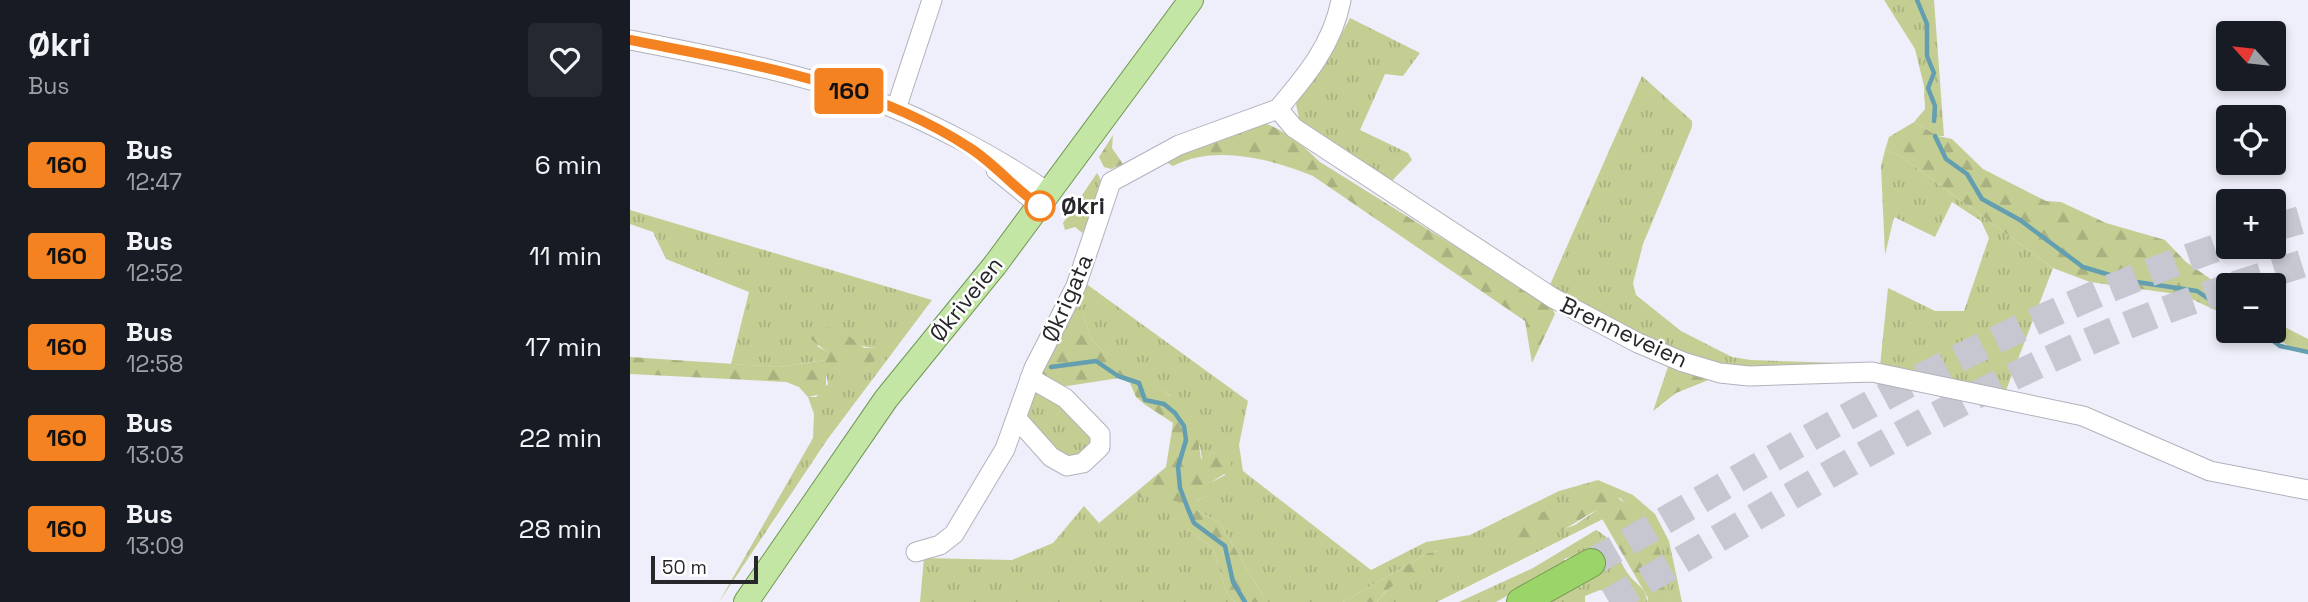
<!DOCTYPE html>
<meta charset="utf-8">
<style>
:root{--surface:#171b24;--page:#242831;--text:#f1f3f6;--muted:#9ea1a6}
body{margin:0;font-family:"Space Grotesk",sans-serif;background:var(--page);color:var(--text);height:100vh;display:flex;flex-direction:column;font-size:26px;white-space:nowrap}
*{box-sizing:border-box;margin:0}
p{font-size:23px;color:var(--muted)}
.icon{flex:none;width:38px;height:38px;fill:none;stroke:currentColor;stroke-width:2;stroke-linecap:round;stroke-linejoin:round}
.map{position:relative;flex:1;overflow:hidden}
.details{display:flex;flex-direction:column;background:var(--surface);width:630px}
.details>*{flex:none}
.badge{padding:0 14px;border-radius:5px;font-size:24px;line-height:46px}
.needle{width:46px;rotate:297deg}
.buttons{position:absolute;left:1586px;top:21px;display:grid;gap:14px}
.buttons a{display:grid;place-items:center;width:70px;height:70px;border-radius:7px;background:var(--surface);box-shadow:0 4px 10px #0003;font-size:35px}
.scale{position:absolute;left:21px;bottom:18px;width:107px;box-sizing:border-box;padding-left:7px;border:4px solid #27272b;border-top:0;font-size:19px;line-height:24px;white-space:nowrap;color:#27272b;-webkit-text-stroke:5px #fff;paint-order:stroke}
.map>.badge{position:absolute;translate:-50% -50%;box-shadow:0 0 0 4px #fff}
.round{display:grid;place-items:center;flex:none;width:74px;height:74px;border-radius:7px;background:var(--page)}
.overview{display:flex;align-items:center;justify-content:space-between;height:119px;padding:0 28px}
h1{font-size:33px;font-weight:700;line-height:52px}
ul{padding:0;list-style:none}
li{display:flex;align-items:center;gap:21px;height:91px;padding:0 28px}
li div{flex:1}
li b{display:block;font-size:26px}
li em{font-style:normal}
li .badge{min-width:77px;font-weight:700;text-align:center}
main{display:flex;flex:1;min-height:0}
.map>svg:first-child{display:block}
.grass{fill:url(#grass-tufts)}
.forest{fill:url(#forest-firs)}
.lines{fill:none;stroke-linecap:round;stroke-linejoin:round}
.stream{stroke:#639fb1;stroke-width:4.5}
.highway-tunnel{stroke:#c6c7d1;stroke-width:28;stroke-dasharray:28 14;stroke-linecap:butt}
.minor-casing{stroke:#b0b2bc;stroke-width:21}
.major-casing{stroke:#729853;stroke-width:26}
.highway-casing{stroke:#729853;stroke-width:30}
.minor{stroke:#fff;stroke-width:19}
.major{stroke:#c3e6a5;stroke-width:24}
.highway{stroke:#9bd569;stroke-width:28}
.line-casing{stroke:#fff;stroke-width:16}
.line{stroke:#f58220;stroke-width:10}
.stop-dot{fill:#fff;stroke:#f58220;stroke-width:3.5}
.labels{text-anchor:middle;stroke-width:5;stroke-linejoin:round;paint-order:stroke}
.stop-label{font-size:23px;font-weight:bold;fill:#27272b;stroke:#fff;text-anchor:start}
.street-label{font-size:23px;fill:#27272b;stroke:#fff}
</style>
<main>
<section class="details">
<div class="overview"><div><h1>Økri</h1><p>Bus</p></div><a class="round"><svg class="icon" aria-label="heart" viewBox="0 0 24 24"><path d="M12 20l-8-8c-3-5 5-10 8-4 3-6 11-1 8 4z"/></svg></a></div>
<ul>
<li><span class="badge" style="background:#f58220;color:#111">160</span><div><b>Bus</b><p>12:47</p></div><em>6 min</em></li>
<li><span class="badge" style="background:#f58220;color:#111">160</span><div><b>Bus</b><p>12:52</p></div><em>11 min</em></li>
<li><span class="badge" style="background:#f58220;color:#111">160</span><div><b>Bus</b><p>12:58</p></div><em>17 min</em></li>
<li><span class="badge" style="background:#f58220;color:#111">160</span><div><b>Bus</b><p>13:03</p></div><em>22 min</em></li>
<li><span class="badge" style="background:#f58220;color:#111">160</span><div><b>Bus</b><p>13:09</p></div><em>28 min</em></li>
</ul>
</section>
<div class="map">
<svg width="1678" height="602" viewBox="0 0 1678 602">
<defs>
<pattern id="grass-tufts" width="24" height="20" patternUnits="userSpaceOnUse" patternTransform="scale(1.75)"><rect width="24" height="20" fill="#c4ce93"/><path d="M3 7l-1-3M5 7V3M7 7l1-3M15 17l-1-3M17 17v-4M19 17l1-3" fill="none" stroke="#a8b17f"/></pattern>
<pattern id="forest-firs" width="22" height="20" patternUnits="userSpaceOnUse" patternTransform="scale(1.75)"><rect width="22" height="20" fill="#c4ce93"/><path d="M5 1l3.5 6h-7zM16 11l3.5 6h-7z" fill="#a8b17f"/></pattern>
</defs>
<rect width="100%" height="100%" fill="#eeeffa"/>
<path class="grass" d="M1254,0H1304L1314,136H1308L1284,122L1295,109L1294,86L1285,49Z
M720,18L790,53L773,76L755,74L730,130L778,153L782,160L758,185L676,128L669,118L666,104L671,93L694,66Z
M1012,76L1062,121V127L1013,244L1003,283L1006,295L1051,331L1102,357L1121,360L1210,363L1121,372L1055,356L919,287Z
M1255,150L1270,156L1423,268L1375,393L1250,366L1258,288L1305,311H1334L1359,238L1351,221L1322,202L1305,237L1264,217L1255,255L1251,166Z
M467,173C480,189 462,218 455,235L445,227L435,230L433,223Z
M0,210L302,300L197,440L89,602L183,438L184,414L178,397H186L198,384L196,374L247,347C229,349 222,341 210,329L187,346L199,353L195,360L149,367L101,364L119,292L36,259L23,232L0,224Z
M455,283L618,401L609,445L613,471L741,570L796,542L840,535L929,491L968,480L1003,495L1025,514L1039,541L1052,602H1039L1033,564L1018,525L990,498L902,540L945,525L967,510L973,519L807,602H747C760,583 790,567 809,551L798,553L713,602H633V596L590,523L565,509V501L575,497L580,483L595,475L585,452L572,459L570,447L539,395L472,350L461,339L453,313L436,319Z
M400,390L424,397L466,442L438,463L396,419Z
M505,493L509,498L525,495L549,502L559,530L583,548L597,594L605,602H290L294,558L382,560L423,543L454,506L469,523Z
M966,530C986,540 987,559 999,575C1006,585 1017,588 1017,602H987L983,594L970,590L955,596V602H910L947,582L950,587L961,578L955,553L934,559L936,563L866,602H829L903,568Z"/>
<path class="forest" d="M632,122C656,131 672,145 690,162L921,306L925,314L902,363L895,321L683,176C641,159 585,144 543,166L539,164L537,160Z
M1284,122L1308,136L1322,139L1353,169L1416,201L1431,202L1476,223L1535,240L1556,262L1598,291V316L1553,295L1460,282L1423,268L1270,156L1255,150L1259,137Z
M483,135L482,148L493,164L481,169L474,167L469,157Z
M449,313H453L461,339L472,350L506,370L550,404L568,439L571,459L585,452L598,451L602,469L580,483L581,489L575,497L565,501V509L590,523L633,596V602H605L597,594L583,548L559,530L548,502L525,496L509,498L505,493L536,467L543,423L514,404L506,397L500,383L489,378L431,387L410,372L436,319Z
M1643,321L1678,339V353L1662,348L1634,331H1643Z
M193,326L210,329L234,348L248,347L249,357C230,375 216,366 196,374V393L178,397L169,387L156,382L0,374V357L149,367L195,360L198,353L181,339L184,331Z
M1039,364L1081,379L1046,393L1023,411Z
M961,491C1016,495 1038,554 1039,602H1017L1018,598L967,510C944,521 909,553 882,535L885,524Z
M809,551L816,552C802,581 768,570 747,602H713L798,553Z"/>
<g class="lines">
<path class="stream" d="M1287,0L1297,24V56L1304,73L1298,88L1305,106L1304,121
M1305,136L1316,159L1337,174L1352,199L1390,220L1453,267L1500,281L1567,291L1598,312
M1630,331L1650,346L1678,352
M421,367L466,361L488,376L509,383L515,400L534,404L545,413L554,426L556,440L548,467L550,488L558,509L564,523L595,546L603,582L615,602"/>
<path class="highway-tunnel" d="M1643,228L1678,218
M1605,285L1678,262
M961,563C1170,443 1369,321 1598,244
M979,602C1179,487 1377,361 1598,288"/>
<g class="minor-casing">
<path id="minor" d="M711,0C703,44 676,76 648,109L664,128L923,298L1008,343L1053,362L1090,373L1119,376L1242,372L1453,416L1580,471L1678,490
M0,40C77,55 155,70 229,95C289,115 367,157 419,193
M266,109L302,0
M366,170L410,206
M388,420L421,457L437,466L453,463L470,447V434L435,398L400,378
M286,552L310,545L324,534L375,449L404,368L446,286L481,182L549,145L648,109"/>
</g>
<g class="major-casing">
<path id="major" d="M116,602L256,399L365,265L561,0"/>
</g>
<g class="highway-casing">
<path id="highway" d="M891,602L961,563"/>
</g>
<use href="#minor" class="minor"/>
<use href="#major" class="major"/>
<use href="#highway" class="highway"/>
</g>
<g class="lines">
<g class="line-casing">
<path id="line" d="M0,40C115,63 240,82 340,148C365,164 385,189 410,206"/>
</g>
<use href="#line" class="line"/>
</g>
<circle class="stop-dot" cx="410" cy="206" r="14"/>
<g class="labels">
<g class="stop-label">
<text x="431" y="214">Økri</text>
</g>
<g class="street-label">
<text transform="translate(437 298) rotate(-66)" y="8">Økrigata</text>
<text transform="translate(336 299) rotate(-51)" y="8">Økriveien</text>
<text transform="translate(994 332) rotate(25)" y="8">Brenneveien</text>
</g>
</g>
</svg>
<div class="buttons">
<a><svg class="needle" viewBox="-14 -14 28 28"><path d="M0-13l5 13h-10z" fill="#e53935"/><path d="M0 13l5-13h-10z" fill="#9ea1a6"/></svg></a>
<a><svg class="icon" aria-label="locate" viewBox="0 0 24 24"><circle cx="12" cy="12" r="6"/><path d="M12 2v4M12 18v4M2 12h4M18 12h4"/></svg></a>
<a>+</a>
<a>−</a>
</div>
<div class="scale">50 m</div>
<b class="badge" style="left:219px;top:91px;background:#f58220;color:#111">160</b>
</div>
</main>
